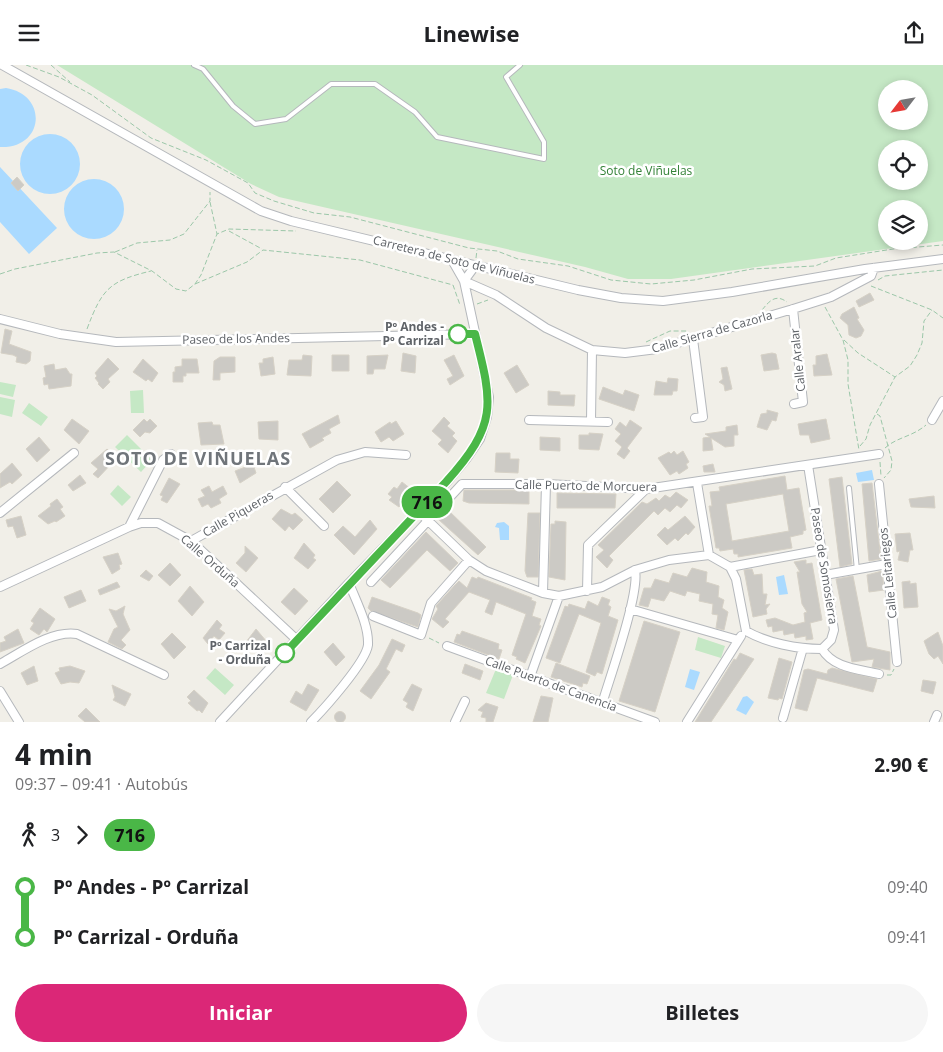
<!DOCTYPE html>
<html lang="es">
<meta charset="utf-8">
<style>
:root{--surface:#fff;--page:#f6f6f6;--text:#202124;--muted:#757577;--accent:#db2777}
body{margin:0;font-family:"Open Sans",sans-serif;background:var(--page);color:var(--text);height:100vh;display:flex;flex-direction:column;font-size:19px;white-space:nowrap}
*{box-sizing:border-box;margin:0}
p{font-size:16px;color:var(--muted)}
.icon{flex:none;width:28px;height:28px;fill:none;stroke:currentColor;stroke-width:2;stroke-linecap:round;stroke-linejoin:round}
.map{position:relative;height:657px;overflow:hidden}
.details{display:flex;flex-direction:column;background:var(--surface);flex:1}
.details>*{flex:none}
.badge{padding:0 10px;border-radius:16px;font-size:18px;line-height:32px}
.needle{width:32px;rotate:239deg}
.controls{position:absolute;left:878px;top:15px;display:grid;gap:10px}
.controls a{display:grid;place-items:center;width:50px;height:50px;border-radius:50%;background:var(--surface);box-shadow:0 2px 8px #0003;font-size:25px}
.map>.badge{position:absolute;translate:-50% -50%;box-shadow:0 0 0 2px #fff}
.legs{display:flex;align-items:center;gap:8px;height:55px;padding:0 15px;font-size:16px}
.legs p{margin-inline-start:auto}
.head{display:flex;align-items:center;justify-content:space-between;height:85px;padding:0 15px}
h1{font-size:28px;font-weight:700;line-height:38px}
.button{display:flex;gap:10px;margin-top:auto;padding:10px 15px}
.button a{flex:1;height:58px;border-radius:30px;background:var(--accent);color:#fff;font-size:20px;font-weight:700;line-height:58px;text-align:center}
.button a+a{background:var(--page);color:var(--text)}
ul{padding:0 15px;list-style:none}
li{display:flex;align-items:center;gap:18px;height:50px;font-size:19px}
li i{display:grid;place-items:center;width:8px;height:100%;margin:0 6px;background:currentColor}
li i::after{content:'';width:12px;height:12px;margin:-6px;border:4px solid;border-radius:50%;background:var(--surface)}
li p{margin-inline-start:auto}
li:first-child i{background:linear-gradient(#0000 50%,currentColor 0)}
li:last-child i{background:linear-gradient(currentColor 50%,#0000 0)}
header{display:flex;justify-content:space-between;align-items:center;height:65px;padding:0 15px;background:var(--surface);font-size:22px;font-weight:700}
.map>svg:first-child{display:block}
.green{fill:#c5e8c5;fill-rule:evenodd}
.water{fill:#aadaff}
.building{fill:#cccac5;stroke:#d6d1c6;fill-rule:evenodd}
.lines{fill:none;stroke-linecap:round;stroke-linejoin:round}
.lane-casing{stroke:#b5b8bc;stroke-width:6}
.street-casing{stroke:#b5b8bc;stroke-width:10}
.path{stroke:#9cc7a9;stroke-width:1;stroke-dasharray:5 2.5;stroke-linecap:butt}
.lane{stroke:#fff;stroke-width:4}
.street{stroke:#fff;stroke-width:8}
.line-1-casing{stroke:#fff;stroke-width:11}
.line-1{stroke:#4ab747;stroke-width:8}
.stop-1-dot{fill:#fff;stroke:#4ab747;stroke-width:2.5}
.labels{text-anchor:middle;stroke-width:5;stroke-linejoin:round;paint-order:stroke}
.park-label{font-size:12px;fill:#348238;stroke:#fff}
.street-label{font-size:12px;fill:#5f6368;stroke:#fff}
.stop-label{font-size:12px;font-weight:bold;fill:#5f6368;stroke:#fff;text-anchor:end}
.district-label{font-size:18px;font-weight:bold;letter-spacing:1px;fill:#70757a;stroke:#fff}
</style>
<header><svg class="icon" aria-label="menu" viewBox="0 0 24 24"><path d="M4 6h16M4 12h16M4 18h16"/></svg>Linewise<svg class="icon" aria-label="share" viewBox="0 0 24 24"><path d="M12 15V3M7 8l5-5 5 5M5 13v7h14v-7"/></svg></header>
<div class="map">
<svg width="943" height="657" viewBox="0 0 943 657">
<rect width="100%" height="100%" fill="#f1efe8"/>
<path class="green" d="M57,0H943V176L671,214H628L585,202L279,132L251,119ZM886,24H919V56H886ZM886,84H919V116H886ZM886,144H919V176H886Z
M0,317L16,320L13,332L0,329Z
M143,325L144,348H131L130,326Z
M0,332L15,335L12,352L0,349Z
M29,338L48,352L41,361L22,348Z
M127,370L152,395L141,407L115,382Z
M118,420L131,432L122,441L110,429Z
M698,572L725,581L721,593L695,585Z
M215,603L234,620L225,630L206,613Z
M496,604L513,610L504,634L486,628Z"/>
<path class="water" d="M6,23C49,30 44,84 0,82V24Z
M20 99a30 30 0 1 1 60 0a30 30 0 1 1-60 0Z
M0,102L57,163L29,189L0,157Z
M64 144a30 30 0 1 1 60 0a30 30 0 1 1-60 0Z
M872,405L874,415L858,417L856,408Z
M504,457L509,461V475H500L499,463L495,462L497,458Z
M784,510L788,529L779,530L776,512Z
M690,604L700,607L694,625L685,622Z
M747,631L754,637L746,650L736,645L743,632Z"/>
<path class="building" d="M17,112L24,120L18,126L11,118Z
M870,228L874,235L859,242L856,236Z
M854,242L859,253L857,254L864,265L861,271L856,273L849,270L848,260L840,253L842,249Z
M5,264L12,266L9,279L31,287L30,296L26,299L16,297L17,292L13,290L1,288Z
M403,288L416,291L415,308L401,306Z
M772,288L776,289L779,304L764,306L761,290Z
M827,289L832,310L814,311L813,300H816V291Z
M303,290L312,291L311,311L287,310L289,295H302Z
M332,290H349V306H332Z
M388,290L385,304H374L373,309H367V291Z
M454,290L464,311L450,320L447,314L453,311L444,295Z
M220,292H235V307L220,308V315H213L214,296Z
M273,292L275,309L261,311L259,298H263V294Z
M108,293L119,304L108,314L110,317L103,324L98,319L99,318L95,313L97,311L95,308Z
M143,294L158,308L152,317L148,314L146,316L133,307Z
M182,294H197L199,308H186V311H183V317H173V307H175V302L182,301Z
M54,299L55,305L66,303L70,309H72L71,321L49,324L48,319L44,320L43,313L46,312L44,301Z
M517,300L529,320L516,328L504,308Z
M727,302L732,324L725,326L724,320L719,317L723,314L721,303Z
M668,313L678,314L677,326H673L672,330H654L656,316L667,318Z
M603,322L623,330L625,325L639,330L634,346L599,334Z
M548,326L560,327V330H575L574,341L548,340Z
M767,345L778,348L776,356L772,355L767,365L757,362L761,349L767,348Z
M338,350L340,358L329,364L331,368L322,373L324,375L310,383L302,369Z
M444,352L450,358L447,361L455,368L452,371L457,376L448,388L438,379L442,375L432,366Z
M72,354L89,366L79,379L64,365Z
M144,354L147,357L150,354L157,361L150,368L145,367L140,372L133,365Z
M826,354L830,374L811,378L809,370H800L798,359Z
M630,355L642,363L627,383L630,386L624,394L617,389L622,382L615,376L621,369L615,364L620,357L626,362Z
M278,356V375L259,374L258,357Z
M396,356L404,369L393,376L389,372L381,377L375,367L390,357L391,359Z
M212,357L213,360H220L224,379L201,380L198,358Z
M737,360L738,370H734V381L725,382L711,373L713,385L703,386V373L710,372L705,369L726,366V362Z
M589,368L603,369L599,385L579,384V370H589Z
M39,372L50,385L37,397L26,384Z
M540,372L560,373V386L540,385Z
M107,384L115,391L111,395L113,397L98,413L93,409L98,404L91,398Z
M674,386L677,390L683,386L689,397L686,399L688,403L679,409L677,406L670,410L658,393L669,387L671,389Z
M496,388H510V394H519L518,408L495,407Z
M12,398L22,410L12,419L10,417L0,423V409Z
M253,399L256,408L240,418L235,406Z
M713,399L715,407H704L703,401Z
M80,410L86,418L73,426L68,420Z
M785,411L787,425L799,423L806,465L803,466V469L790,472L792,483L738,492V489H734L733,484L720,486L719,483H716L709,441H712L710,427L720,426L719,422ZM783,429L789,466L732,476L726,439Z
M842,412L852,499L840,502L829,414Z
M169,413L180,419L167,438L161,435L163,431L160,430Z
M337,416L351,430L333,448L319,434Z
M402,417L411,424L399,442L389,435L392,432L388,429L394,422L397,424Z
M872,418L881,494L869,496L862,419Z
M209,421L212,427L223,421L227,429L219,434L221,438L211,443L208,439L202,442L198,434L205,431L201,425Z
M464,425H529V439L469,438L463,436Z
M676,427L688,435L681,443L677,440L670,447L665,443L658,450L654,446L609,491L613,495L607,503L596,492L604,485L598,480L642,437L647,439L656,433L659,436L665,430L670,433Z
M557,428L616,429L615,443H557Z
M934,431L935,443L911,442L909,434Z
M57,434L63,442L60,444L65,451L56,457L55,456L48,459L38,451L51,441L50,439Z
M281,444L292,450L295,448L303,455L293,465L289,461L285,466L272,454Z
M447,444L486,482L478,490L438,454Z
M528,448H540L538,512H527L525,506Z
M21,451L26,470L17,473L13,461L8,462L6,455Z
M685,451L695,462L688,470L686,468L678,476L675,473L667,480L657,470L665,462L668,465Z
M370,455L377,464L354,490L334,470L343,461L355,472Z
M555,456L566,457L565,515L549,512L551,459H555Z
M426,467L458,498L450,506L427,485L390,523L381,515Z
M910,468L913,485H910L908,497L898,495L900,486L897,487L895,469Z
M304,478L315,490L313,493L316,495L308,504L294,493Z
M245,481L258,493L246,507L236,498L245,488Z
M118,488L122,499L119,500L120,504L112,509L103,492Z
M806,495V499L812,498L822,555L810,558L813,574L806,575V571L795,573L794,568L784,570L783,565L773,567L772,561L768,562L766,555L775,553L793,560L805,557L804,548L807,547L802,539L797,507H800L794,497Z
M170,498L181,510L170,521L158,510Z
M692,503L707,507L706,517L719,521L718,532L724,535L722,543L728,547L724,565L716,563L718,550L712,549L713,539L699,536L700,529L687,526L685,531L670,526L664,536L651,533L648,542L639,540L644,523H651L655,514L669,518L673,508L687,512Z
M752,504L754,510L762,509L763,529H767L765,540L770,539L766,544L767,549L753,552L744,505Z
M146,505L153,511L149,516L140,511Z
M882,506L884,525L869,527L867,510Z
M853,511L867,582L890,587V605L872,602L874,594L852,597L836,514Z
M472,512L477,514L478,512L532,533L531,535L536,537L532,551L541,554L539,560L541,561L525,598L516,594L517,592L512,590L526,549L496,537L492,550L485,547L490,535L469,527L445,554L449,557L443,563L432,554L438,544L436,541L455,520L459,516L467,523Z
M910,516V519L916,518L918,542L904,543L902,517Z
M117,517L120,522L100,530L98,525Z
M190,521L204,537L192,551L178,536Z
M294,523L308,536L295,550L281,537Z
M81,525L86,536L69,543L64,532Z
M372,532L418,548L421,550L418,562L371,546L368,543Z
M602,532L610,535L608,540L611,542L608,551L618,555L602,609L597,607L595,611L586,607L601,558L579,549L560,598L546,593L565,541L568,542L569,539L585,544L588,536L598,541Z
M125,541L123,549L130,565L121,575L126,580L122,584L108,577L114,564L118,562L109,544L116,546Z
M40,543L55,554L47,567L44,564L39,570L30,564L34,558L31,556Z
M217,555L222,560L219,564L225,568L219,575L214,571L208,579L203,573Z
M644,556L680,567L655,647L619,636Z
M18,564L24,578L0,587V578L6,576L4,572Z
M256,564L267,577L257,588L246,577Z
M462,566L499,579L498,584L502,585L499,594L454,577L457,569L460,570Z
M938,567L943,581V599L938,591L934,594L929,589L924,576Z
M172,568L186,582L174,594L161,579Z
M392,574L405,580L402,587L396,584L386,604L390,607L371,634L360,626L379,600Z
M333,578L345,592L336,601L324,587Z
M740,588L754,594L711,657H695L734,594L736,595Z
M779,593L792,597L782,634L779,633L778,635L768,633Z
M556,598L590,611L587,619L583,618L582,622L551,612Z
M465,599L483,606L480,615L462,608Z
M34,601L38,616L27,620L21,608Z
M70,601L85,606L79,618L70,617L61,619L55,608L60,606L59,603Z
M832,603L877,614L873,627L817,613L807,646L795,643L804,605L808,604L827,609L828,605Z
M923,615L936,617L933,629L921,626Z
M308,619L319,625L306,646L290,637L296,626L302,630Z
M412,619L422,624L413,646L406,642L408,638L403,635Z
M112,620L131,629L125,641L113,635L115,632Z
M194,625L208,638L202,648L199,645L197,646L188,638L191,636L187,632Z
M541,631L553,633L548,657H533Z
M486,638L498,642L493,657H486V653L481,652L483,647L478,645Z
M86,643L100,657H85L78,651Z
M334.5 652a5.5 5.5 0 1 1 11 0a5.5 5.5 0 1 1-11 0Z"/>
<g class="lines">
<g class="lane-casing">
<path id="lane" d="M194,0L203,4L233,41L255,59L286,54L331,19H375L415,47L437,72L544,94V77L506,12L520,0
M849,423L857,505"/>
</g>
<g class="street-casing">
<path id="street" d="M2,0L261,146L291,156L578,225L621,233L663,236L732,227L865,204L943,194
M464,216L496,230L546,263L592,285L625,288L657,284L793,244L831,232L871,211L874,203
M464,216L475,201
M793,244L803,337L794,339
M0,254L60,269L116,277L475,269
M693,274L703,352L695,353
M529,355L608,357
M932,355L943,336
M591,356L592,285
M697,418L709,490
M879,419L897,597
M285,422L324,461
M418,446L469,495L486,506L543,528L559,531L602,522L635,505L669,495L709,490L730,502L736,514L746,566C767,578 797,584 822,584L831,575L834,565L808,400
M0,448L74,388
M129,462L163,395L171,389
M191,476L337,395L365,387L406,390
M730,502L821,485
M825,510L887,499
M371,517L462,419H546L646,424L879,389
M0,522L129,462L141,458H158L191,476L297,575
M587,526L588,480L646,424
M543,528L546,419
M630,544L738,575
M373,551L421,570L431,538L469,495
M447,581L655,657
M822,584C833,603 858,604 879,609
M0,599C22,587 51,565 77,569L164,610
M530,612L559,531
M0,626L19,657
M602,639C610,612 640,528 635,505
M783,653L803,583
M220,657L349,518L447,417L467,393L480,374L487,352L489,332L464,216L452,195
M311,657C324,644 366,597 368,580C369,560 356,536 349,518
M455,657L465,636
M687,657L741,571
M934,657L937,650"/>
</g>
<path class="path" d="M26,0L59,12L92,30L151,73L206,95L248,118L255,128L274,136L314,148L350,152L469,183L497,186L518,194L568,201L611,215L651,219L694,215L752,204L815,201L836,193L893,184L943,180
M51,0L70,17
M210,137L217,169
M229,166L262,184
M115,187L137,178L170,175L184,169L210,136V127
M476,193L477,185
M0,209L15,204L97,188L114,187L152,206L176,224L186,226L195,219L201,210L217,169L229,164L296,166
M878,215L885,211L943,205
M195,219L247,197L263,185L360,195L453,220L460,240
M871,221L932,245L943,253
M477,239L488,235
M825,242L843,275L848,295V319L859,385
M762,245C770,235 776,229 787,237
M87,264C102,224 109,216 151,206
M844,275L858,288L895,312
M646,277L670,266H687
M877,349L880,351L892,396L891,405L884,413
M860,381L866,374L870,360L895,312L910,301L917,290L922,278L924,256L932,245
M885,383C897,372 912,372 926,360
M880,397L881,411
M429,573L439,578
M887,610H891L894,604"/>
<use href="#lane" class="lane"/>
<use href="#street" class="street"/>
</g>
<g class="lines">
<g class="line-1-casing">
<path id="line-1" d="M285,588L446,417C498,359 493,340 475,269H458"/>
</g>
<use href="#line-1" class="line-1"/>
</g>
<g class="stop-1-dot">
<circle cx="458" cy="269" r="9"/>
<circle cx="285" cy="588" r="9"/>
</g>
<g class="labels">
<g class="park-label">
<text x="646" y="110">Soto de Viñuelas</text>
</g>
<g class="street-label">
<text transform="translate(454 195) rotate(14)" y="4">Carretera de Soto de Viñuelas</text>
<text transform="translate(712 267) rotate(-16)" y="4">Calle Sierra de Cazorla</text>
<text transform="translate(236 274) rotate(-1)" y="4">Paseo de los Andes</text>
<text transform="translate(798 295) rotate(-96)" y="4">Calle Aralar</text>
<text transform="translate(586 421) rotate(1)" y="4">Calle Puerto de Morcuera</text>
<text transform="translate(238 449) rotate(-30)" y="4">Calle Piqueras</text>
<text transform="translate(210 496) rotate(41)" y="4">Calle Orduña</text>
<text transform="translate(824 501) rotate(81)" y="4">Paseo de Somosierra</text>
<text transform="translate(888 508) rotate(-96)" y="4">Calle Leitariegos</text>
<text transform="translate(551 619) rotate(20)" y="4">Calle Puerto de Canencia</text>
</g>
<g class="stop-label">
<text x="444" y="266">Pº Andes -<tspan x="444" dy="14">Pº Carrizal</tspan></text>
<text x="271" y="585">Pº Carrizal<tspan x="271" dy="14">- Orduña</tspan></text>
</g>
<g class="district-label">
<text x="198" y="400">SOTO DE VIÑUELAS</text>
</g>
</g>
</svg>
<div class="controls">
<a><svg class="needle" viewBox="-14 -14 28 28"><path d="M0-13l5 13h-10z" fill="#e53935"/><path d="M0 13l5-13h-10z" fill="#757577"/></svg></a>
<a><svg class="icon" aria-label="locate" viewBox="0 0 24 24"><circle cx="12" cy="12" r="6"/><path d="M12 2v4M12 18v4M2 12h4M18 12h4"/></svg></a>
<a><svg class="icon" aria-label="layers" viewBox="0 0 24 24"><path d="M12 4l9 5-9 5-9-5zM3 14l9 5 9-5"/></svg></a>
</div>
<b class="badge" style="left:427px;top:437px;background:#4ab747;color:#111">716</b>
</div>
<section class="details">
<div class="head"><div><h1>4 min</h1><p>09:37 – 09:41 · Autobús</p></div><b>2.90 €</b></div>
<div class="legs"><svg class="icon" aria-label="walk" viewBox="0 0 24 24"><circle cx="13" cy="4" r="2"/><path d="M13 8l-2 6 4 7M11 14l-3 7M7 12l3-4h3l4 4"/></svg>3<svg class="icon" aria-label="forward" viewBox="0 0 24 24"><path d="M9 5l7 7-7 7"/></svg><b class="badge" style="background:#4ab747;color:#111">716</b></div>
<ul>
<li><i style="color:#4ab747"></i><b>Pº Andes - Pº Carrizal</b><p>09:40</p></li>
<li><i style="color:#4ab747"></i><b>Pº Carrizal - Orduña</b><p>09:41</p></li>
</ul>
<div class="button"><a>Iniciar</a><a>Billetes</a></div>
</section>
